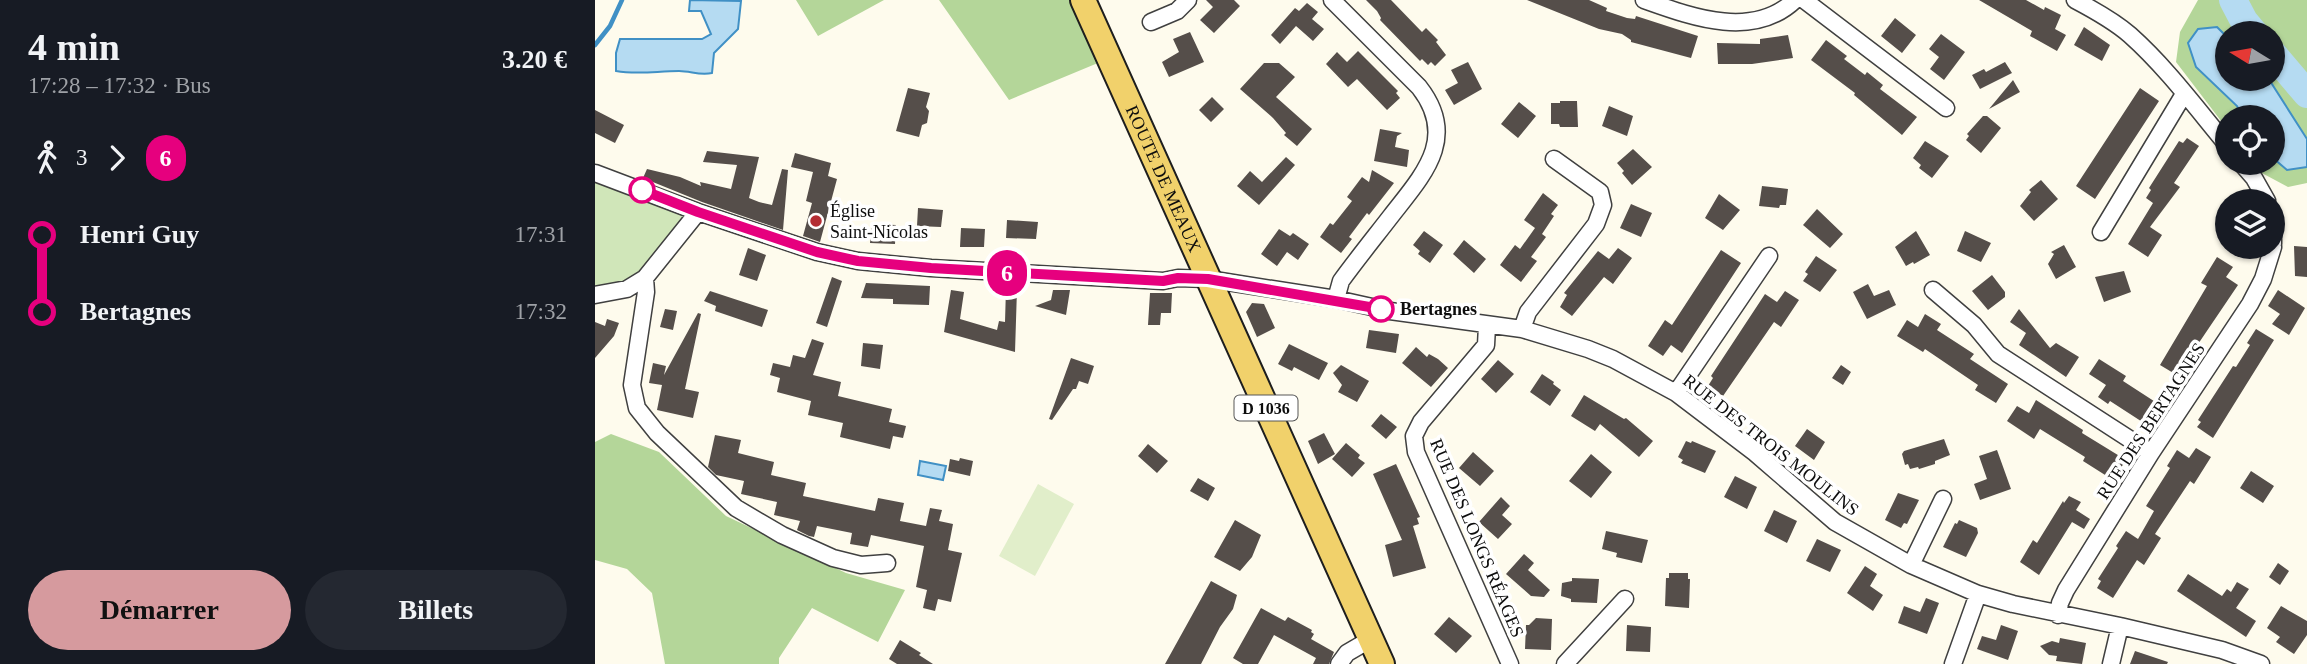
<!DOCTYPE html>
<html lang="fr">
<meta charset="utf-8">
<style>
:root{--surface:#171b24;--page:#242831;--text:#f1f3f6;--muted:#9ea1a6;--accent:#d69a9e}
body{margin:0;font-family:"Times New Roman",serif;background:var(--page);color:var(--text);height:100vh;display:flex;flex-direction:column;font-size:26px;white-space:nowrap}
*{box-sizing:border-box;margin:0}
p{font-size:23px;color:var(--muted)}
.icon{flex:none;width:38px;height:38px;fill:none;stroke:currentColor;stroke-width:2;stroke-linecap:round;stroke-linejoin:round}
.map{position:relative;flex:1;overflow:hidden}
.panel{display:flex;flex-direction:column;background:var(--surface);width:595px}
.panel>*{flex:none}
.badge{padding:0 14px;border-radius:23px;font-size:24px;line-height:46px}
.needle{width:46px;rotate:281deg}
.tools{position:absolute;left:1620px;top:21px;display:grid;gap:14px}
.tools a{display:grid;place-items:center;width:70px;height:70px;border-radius:50%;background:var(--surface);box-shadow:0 2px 5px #0004;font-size:35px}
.map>.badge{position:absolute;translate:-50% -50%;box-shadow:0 0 0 4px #fff}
.legs{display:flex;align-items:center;gap:10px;height:77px;padding:0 28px;font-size:23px}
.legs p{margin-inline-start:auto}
.head{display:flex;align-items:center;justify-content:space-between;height:119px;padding:0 28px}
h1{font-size:38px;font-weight:700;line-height:52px}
.button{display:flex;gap:14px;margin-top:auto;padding:14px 28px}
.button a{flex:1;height:80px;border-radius:42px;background:var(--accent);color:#111;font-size:28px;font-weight:700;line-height:80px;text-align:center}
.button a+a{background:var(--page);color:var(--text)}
ul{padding:0 28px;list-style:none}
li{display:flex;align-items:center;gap:24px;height:77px;font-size:26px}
li i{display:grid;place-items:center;width:10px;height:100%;margin:0 9px;background:currentColor}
li i::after{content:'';width:18px;height:18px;margin:-9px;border:5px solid;border-radius:50%;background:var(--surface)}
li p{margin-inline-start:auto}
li:first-child i{background:linear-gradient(#0000 50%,currentColor 0)}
li:last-child i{background:linear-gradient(currentColor 50%,#0000 0)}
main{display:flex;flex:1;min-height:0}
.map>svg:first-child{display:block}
.green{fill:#d0e6b9}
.forest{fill:#b4d699;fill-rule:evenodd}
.pitch{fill:#e1eeca}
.water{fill:#b5dbf2;stroke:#4090c5;stroke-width:2}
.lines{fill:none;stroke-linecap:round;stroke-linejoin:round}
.stream{stroke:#4090c5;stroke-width:4.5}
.river{stroke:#b5dbf2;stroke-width:28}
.building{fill:#554e4a}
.minor-casing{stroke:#404040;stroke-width:19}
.primary-casing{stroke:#1e1e1e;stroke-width:28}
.minor{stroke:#fff;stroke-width:16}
.primary{stroke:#f1d16b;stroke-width:24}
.line-1-casing{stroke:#fff;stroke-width:16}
.line-1{stroke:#e6007e;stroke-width:10}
.stop-1-dot{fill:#fff;stroke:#e6007e;stroke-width:3.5}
.poi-dot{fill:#b42d33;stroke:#fff;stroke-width:2.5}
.labels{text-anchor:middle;stroke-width:7;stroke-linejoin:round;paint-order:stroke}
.shield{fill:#fff;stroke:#565656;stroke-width:2}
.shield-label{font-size:16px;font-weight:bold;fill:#0d0d0d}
.street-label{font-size:18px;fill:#0d0d0d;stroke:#fff}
.poi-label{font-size:18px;fill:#0d0d0d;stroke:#fff;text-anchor:start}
.stop-label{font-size:18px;font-weight:bold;fill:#0d0d0d;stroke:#fff;text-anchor:start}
</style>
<main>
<section class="panel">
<div class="head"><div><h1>4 min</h1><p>17:28 – 17:32 · Bus</p></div><b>3.20 €</b></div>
<div class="legs"><svg class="icon" aria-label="walk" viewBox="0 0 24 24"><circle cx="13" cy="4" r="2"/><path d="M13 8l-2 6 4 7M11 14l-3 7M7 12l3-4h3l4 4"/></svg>3<svg class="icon" aria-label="forward" viewBox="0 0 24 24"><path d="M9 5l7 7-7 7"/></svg><b class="badge" style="background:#e6007e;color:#fff">6</b></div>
<ul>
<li><i style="color:#e6007e"></i><b>Henri Guy</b><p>17:31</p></li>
<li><i style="color:#e6007e"></i><b>Bertagnes</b><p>17:32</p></li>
</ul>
<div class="button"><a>Démarrer</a><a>Billets</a></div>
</section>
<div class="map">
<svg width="1712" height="664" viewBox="0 0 1712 664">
<rect width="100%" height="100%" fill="#fefbed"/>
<path class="green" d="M0,181L94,215L45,272L23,286L0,290Z"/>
<path class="forest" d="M201,0H289L223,36Z
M344,0H501L527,53L414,100Z
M1603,0H1712V183L1693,187L1665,172L1658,163H1678V117H1633V130L1581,62L1585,32ZM1633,33H1678V79H1633Z
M16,434L64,452L131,516L251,573L310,590L283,642L217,608L184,658V664H70L57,593L32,569L0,560V442Z"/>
<path class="pitch" d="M443,484L479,504L440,576L404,556Z"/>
<path class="water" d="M95,0L146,1L143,29L119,53L117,73C105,76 96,71 84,71C62,71 43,75 21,71V53L25,39H107L116,34L106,11H94Z
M1622,27L1633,38V79L1675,81L1712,139V167L1692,170L1678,158V117H1648L1642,106L1601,67L1593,43L1603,29Z
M325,461L351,466L348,480L323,475Z"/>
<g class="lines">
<path class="stream" d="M0,45L15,26L27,0"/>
<path class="river" d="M1638,0L1649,21L1659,33
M1678,54L1712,94"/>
</g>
<path class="building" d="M611,0H639L645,6L619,33L605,20L618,7Z
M771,0H796L827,32L831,28L843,40L841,42L851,55L840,66L836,62L833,65L827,59L825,61L785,20L786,18L782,11Z
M932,0H994L1012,8L1011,11L1032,18L1040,19L1041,16L1103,36L1096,58L1036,42V40L1027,34L1004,29Z
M1384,0H1431L1449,10L1450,7L1466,15L1460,29L1471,35L1462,51L1435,36L1437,31Z
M712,3L723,12L717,19L729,29L718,41L701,26L685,44L676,35L700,8L704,11Z
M1300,18L1321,35L1307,53L1286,36Z
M1489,27L1515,45L1507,61L1479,45Z
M595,32L609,62L574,77L567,62L584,52L578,39Z
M1346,34L1370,52L1349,80L1335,69L1344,57L1334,49Z
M1193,35L1198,58L1157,64H1123L1122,43L1165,44V39Z
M1231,40L1252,56L1249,59L1270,75L1272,72L1288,85L1285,89L1322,117L1307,135L1259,95L1260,93L1216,60Z
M763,51L803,91L801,93L805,98L792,110L762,79L753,87L731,64L742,52L752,62Z
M873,62L887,89L859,105L850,90L863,83L856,70Z
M1410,62L1417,73L1385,89L1377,75L1389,69L1391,72Z
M669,63H684L700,77L681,97L717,129L702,146L689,135L691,133L678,118L645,89Z
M1418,80L1425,92L1394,109Z
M313,88L335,93L331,107L334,111L332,123L327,125L324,137L301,131Z
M1545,88L1564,101L1500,199L1481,186Z
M617,97L629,109L616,122L604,110Z
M965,101H982L983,127H965L964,124H956V103H965Z
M924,102L941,116L923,138L906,124Z
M1014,106L1038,116L1032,136L1007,126Z
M0,110L29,125L20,143L0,133Z
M1388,116H1392L1406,128L1386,153L1371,140L1374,136L1372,134Z
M785,129L807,133L802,136L800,147L814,150L812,167L779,161Z
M1592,138L1604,146L1579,183L1585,187L1555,227L1567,235L1553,257L1533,244L1558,203L1551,198L1556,190L1554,188L1584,141L1588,143Z
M1330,141L1354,156L1337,178L1324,168L1326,165L1318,158Z
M1038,149L1057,167L1037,185L1027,173L1029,171L1022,163Z
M112,151L164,157L154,198L164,202L177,205L187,169L193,170L188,230L107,202L48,178L52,169L85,177L106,186L105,182L136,189L142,165L108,162Z
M200,153L236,163L233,176L242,179L225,242L208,236L217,203L211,201L218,172L196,167Z
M691,157L700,165L664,205L642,186L655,171L667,182Z
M777,170L799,183L774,215L772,213L754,237L757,239L746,253L725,237L735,223L738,225L757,201L752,197L767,177L774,182Z
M1446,180L1463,199L1439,221L1425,206L1436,192L1434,190Z
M1167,186L1193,189L1191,205H1185L1184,208L1164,206Z
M948,193L963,205L956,214L959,216L947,234L951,237L936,257L942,261L926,282L905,265L920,245L925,249L940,228L929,220Z
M1124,194L1145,210L1128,230L1110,218Z
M1036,204L1057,213L1046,237L1025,228Z
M323,208L348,210L346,227L322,226Z
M1222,209L1248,234L1235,248L1208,225Z
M412,220L443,222L441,239L411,238Z
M277,224L301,225L300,244L275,243Z
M366,228L390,229L389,247H365Z
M684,229L695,236L698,233L714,244L703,260L692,252L682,266L666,254Z
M829,231L848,245L835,263L823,254L825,251L818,245Z
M1321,231L1335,255L1319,264L1318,262L1311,266L1300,247Z
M1370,231L1396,243L1386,262L1362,251Z
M869,240L891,259L879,273L858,254Z
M1469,245L1481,267L1461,279L1453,264L1459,254L1456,252Z
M1699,246L1712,247V277L1700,276Z
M153,248L171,255L162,281L144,275Z
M1023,248L1037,258L1018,284L1009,277L977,316L965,307L972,295L969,293L1003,251L1014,259Z
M1126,250L1146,263L1087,353L1076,345L1068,356L1053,346L1070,320L1077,325Z
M1221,256L1242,270L1225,292L1208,281L1213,274L1210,272Z
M1622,257L1638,267L1631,277L1643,285L1597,353L1599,354L1585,377L1565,365L1612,286L1606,283Z
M1529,271L1536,292L1509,302L1500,277Z
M1397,275L1410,292V297L1393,310L1377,291Z
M237,277L247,281L232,327L221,323Z
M271,283L335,286L334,305L298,304V299L266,298Z
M1273,284L1279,296L1294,290L1301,305L1272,319L1258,292Z
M411,288L422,289L420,352L349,332L356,290L369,292L365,319L402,330L404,321L410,322Z
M458,290H475L471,315L440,306L456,300Z
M1683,290L1710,308L1694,335L1677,324L1685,314L1673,306Z
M115,291L173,310L167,327L120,311L121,306L109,301Z
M1190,291L1204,300L1186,327L1179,322L1128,396L1113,386L1118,378L1116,376L1170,294L1182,302Z
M555,293H577L576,313H566L565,325H553Z
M657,303L669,304L680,328L662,337L651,312Z
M70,309L82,311L78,330L65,327Z
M1424,309L1455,348L1461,343L1484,357L1471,377L1424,345L1431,333L1415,322Z
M103,313L106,314L90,389L104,392L98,418L62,410L67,385L54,383L58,363L71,366L69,375Z
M1330,314L1346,324L1342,330L1379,354L1375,359L1413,384L1401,403L1380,390L1383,385L1330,349L1328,352L1302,336L1312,320L1323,327Z
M12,319L24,323L19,336L0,358V322L10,326Z
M1661,329L1679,340L1618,438L1602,427L1606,422L1603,420L1638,366L1641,367L1655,345L1652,343Z
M774,330L804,334L801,353L771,348Z
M217,339L229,343L218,375L246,382L243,396L297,409L294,422L311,426L308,438L298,436L295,449L245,437L248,423L213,415L216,401L182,392L185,378L175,375L178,363L195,367L198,355L210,358Z
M268,343L288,345L285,369L266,366Z
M694,344L733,363L724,380L699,367L697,371L683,364Z
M821,347L832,357L834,354L843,359L853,368L836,387L807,363Z
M476,358L499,366L493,384L484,381L481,389H478L457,420L454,419Z
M1504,359L1531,376L1528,381L1565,405L1552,425L1515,401L1513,404L1503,397L1511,385L1494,374Z
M903,360L919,374L901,393L886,379Z
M746,365L774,381L762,402L743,392L747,385L738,373Z
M1246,365L1256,372L1248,385L1237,378Z
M947,374L959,382L958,384L966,390L955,406L935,392Z
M989,395L1029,419L1031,418L1058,441L1044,457L1005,424L1000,431L976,416Z
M1441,400L1488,430L1487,433L1531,460L1518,480L1488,461L1490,457L1445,429L1439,439L1412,421L1422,406L1434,413Z
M786,414L802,427L791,439L776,426Z
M1212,429L1230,442L1219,460L1200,446Z
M729,433L740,454L723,464L713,441Z
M120,435L146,440L143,453L179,462L176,475L211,483L208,496L280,511L283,498L309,503L305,521L331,526L335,508L347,510L344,521L358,524L353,550L367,553L356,602L343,599L340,611L328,608L332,590L321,587L329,546L276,535L273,547L255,544L257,533L222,526L219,537L214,536L202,530L205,521L179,515L182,502L146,494L149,481L121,475L113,467Z
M1349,439L1355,455L1340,461V464L1324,469L1323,467L1315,469L1313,464L1310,465L1307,454L1309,451Z
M1091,441L1096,443L1097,441L1121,451L1110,473L1086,463L1088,460L1083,457Z
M751,443L765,455L763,458L770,463L757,477L737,459Z
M553,444L573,461L562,473L543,456Z
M1601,448L1616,457L1599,484L1595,481L1560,534L1566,538L1549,565L1542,560L1518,598L1502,588L1506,581L1503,579L1523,548L1521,546L1531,531L1543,539L1559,511L1551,506L1575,468L1572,466L1582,450L1594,458Z
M1402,450L1416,489L1385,500L1379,484L1392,479L1384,456Z
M878,452L899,471L885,486L864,468Z
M996,454L1017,472L996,498L974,481Z
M365,458L378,461L375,476L353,471L355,459L364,461Z
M801,464L825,517L822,518L824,524L818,526L831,568L798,577L790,545L807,540L778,474Z
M1656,471L1679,486L1668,503L1645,488Z
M1140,476L1162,487L1152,509L1129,497Z
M603,478L620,488L613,501L595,491Z
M1303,493L1324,500L1312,524L1309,523L1306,528L1290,520Z
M1474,496L1486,502L1481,510L1495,519L1489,529L1477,522L1444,575L1425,562L1438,540L1442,543L1468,501L1469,503Z
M906,497L915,506L907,515L917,524L903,539L884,522Z
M1179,510L1202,521L1192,543L1169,531Z
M640,520L666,535L657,557L645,571L619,557Z
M1364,520L1382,528L1383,533L1371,557L1348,547L1360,523L1362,524Z
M1011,531L1053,540L1047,563L1021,557L1022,553L1007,549Z
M1222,539L1246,550L1235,572L1211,561Z
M929,554L939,563L933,570L955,590L949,597L936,596L911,574Z
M1683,563L1694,571L1685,585L1674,577Z
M1270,566L1282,574L1275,586L1288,595L1278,611L1252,593Z
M1074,573H1093V579H1095L1094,608L1070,606L1071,578H1074Z
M1593,574L1627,596L1632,589L1636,592L1642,582L1654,589L1641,608L1661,621L1651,637L1582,591Z
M977,578L1004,579L1002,603L976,602V599L966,596L967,583L977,581Z
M616,581L642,595L638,609L625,627L606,664H570Z
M1331,598L1344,603L1332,634L1303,623L1309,606L1325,612Z
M1686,606L1712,621V635L1699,654L1681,642L1685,637L1672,628Z
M666,608L690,621L693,617L717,630L716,632L719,634L716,639L739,652L734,664H718L721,658L679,635L663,664H648L638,658Z
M854,617L877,636L861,653L839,634Z
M941,618L957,619L956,650L930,649L931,625H934Z
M1032,625L1056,627L1055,652L1031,651Z
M1406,625L1423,631L1413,660L1382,649L1387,636L1401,640Z
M1465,638L1491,643L1487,664L1461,661L1462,656L1454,655L1445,646L1457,641L1464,643Z
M305,640L326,653L324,655L338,664H302L294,659Z
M1540,651L1573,662L1572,664H1535Z"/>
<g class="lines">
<g class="minor-casing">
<path id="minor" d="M737,0L824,87C864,138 828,175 796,216C779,238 762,259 746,281L741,299
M1049,0C1097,17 1158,40 1200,0
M1209,0L1351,108
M1480,0C1499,10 1519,21 1535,35C1572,68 1602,109 1633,146
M556,22L582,11L593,0
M1646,163L1659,178L1672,201
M0,173L103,212L222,252L263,261L336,268L568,281L583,278L613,279L741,299L795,311L927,329L993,349L1018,359L1081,393L1160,453L1240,522L1316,565L1383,594L1418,604L1525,626L1627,650L1666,664
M1678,226V244
M1506,232L1589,94
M50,278L51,292L37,385L42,408L62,433L141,508L187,535L238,558L266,565L292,563
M1338,290L1379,325L1403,354L1556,453
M0,295L32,289L50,278L103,212
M892,326L891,345L826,422L819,436L821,452L915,664
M927,329L933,312L1001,224L1008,205L1005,192L959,159
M1081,393L1174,256
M1316,565L1348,499
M1463,615L1465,603L1471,590L1556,453L1655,304L1668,279L1678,247
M744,664L752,653L776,639
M970,664L1030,599
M1358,664L1383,594
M1516,664L1525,626"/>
</g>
<g class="primary-casing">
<g id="primary">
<path id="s1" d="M488,0L787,664"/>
</g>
</g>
<use href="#minor" class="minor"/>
<use href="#primary" class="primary"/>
</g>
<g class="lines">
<g class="line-1-casing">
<path id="line-1" d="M47,190L103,212L222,252L263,261L336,268L568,281L583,278L613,279L786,309"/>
</g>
<use href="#line-1" class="line-1"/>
</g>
<g class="stop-1-dot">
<circle cx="47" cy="190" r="12"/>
<circle cx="786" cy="309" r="12"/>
</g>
<circle class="poi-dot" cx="221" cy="221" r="7"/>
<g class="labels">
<rect class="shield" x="639.5" y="395.5" width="63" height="25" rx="5"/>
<g class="shield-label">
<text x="671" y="414">D 1036</text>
</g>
<g class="street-label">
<text dy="6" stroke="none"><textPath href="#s1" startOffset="196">ROUTE DE MEAUX</textPath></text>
<text transform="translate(1556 421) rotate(-57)" y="6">RUE DES BERTAGNES</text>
<text transform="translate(1176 445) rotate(38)" y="6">RUE DES TROIS MOULINS</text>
<text transform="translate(882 538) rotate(67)" y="6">RUE DES LONGS RÉAGES</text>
</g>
<g class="poi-label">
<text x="235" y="217">Église<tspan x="235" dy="21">Saint-Nicolas</tspan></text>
</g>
<g class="stop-label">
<text x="805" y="315">Bertagnes</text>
</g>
</g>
</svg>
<div class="tools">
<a><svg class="needle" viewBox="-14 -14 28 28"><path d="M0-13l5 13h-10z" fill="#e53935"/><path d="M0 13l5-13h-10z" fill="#9ea1a6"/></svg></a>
<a><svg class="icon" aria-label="locate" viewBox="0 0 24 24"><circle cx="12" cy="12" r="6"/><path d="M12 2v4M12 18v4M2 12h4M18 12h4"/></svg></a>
<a><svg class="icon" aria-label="layers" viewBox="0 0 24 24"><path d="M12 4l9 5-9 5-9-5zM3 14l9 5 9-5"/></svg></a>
</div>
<b class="badge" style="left:412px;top:273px;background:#e6007e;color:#fff">6</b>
</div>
</main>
